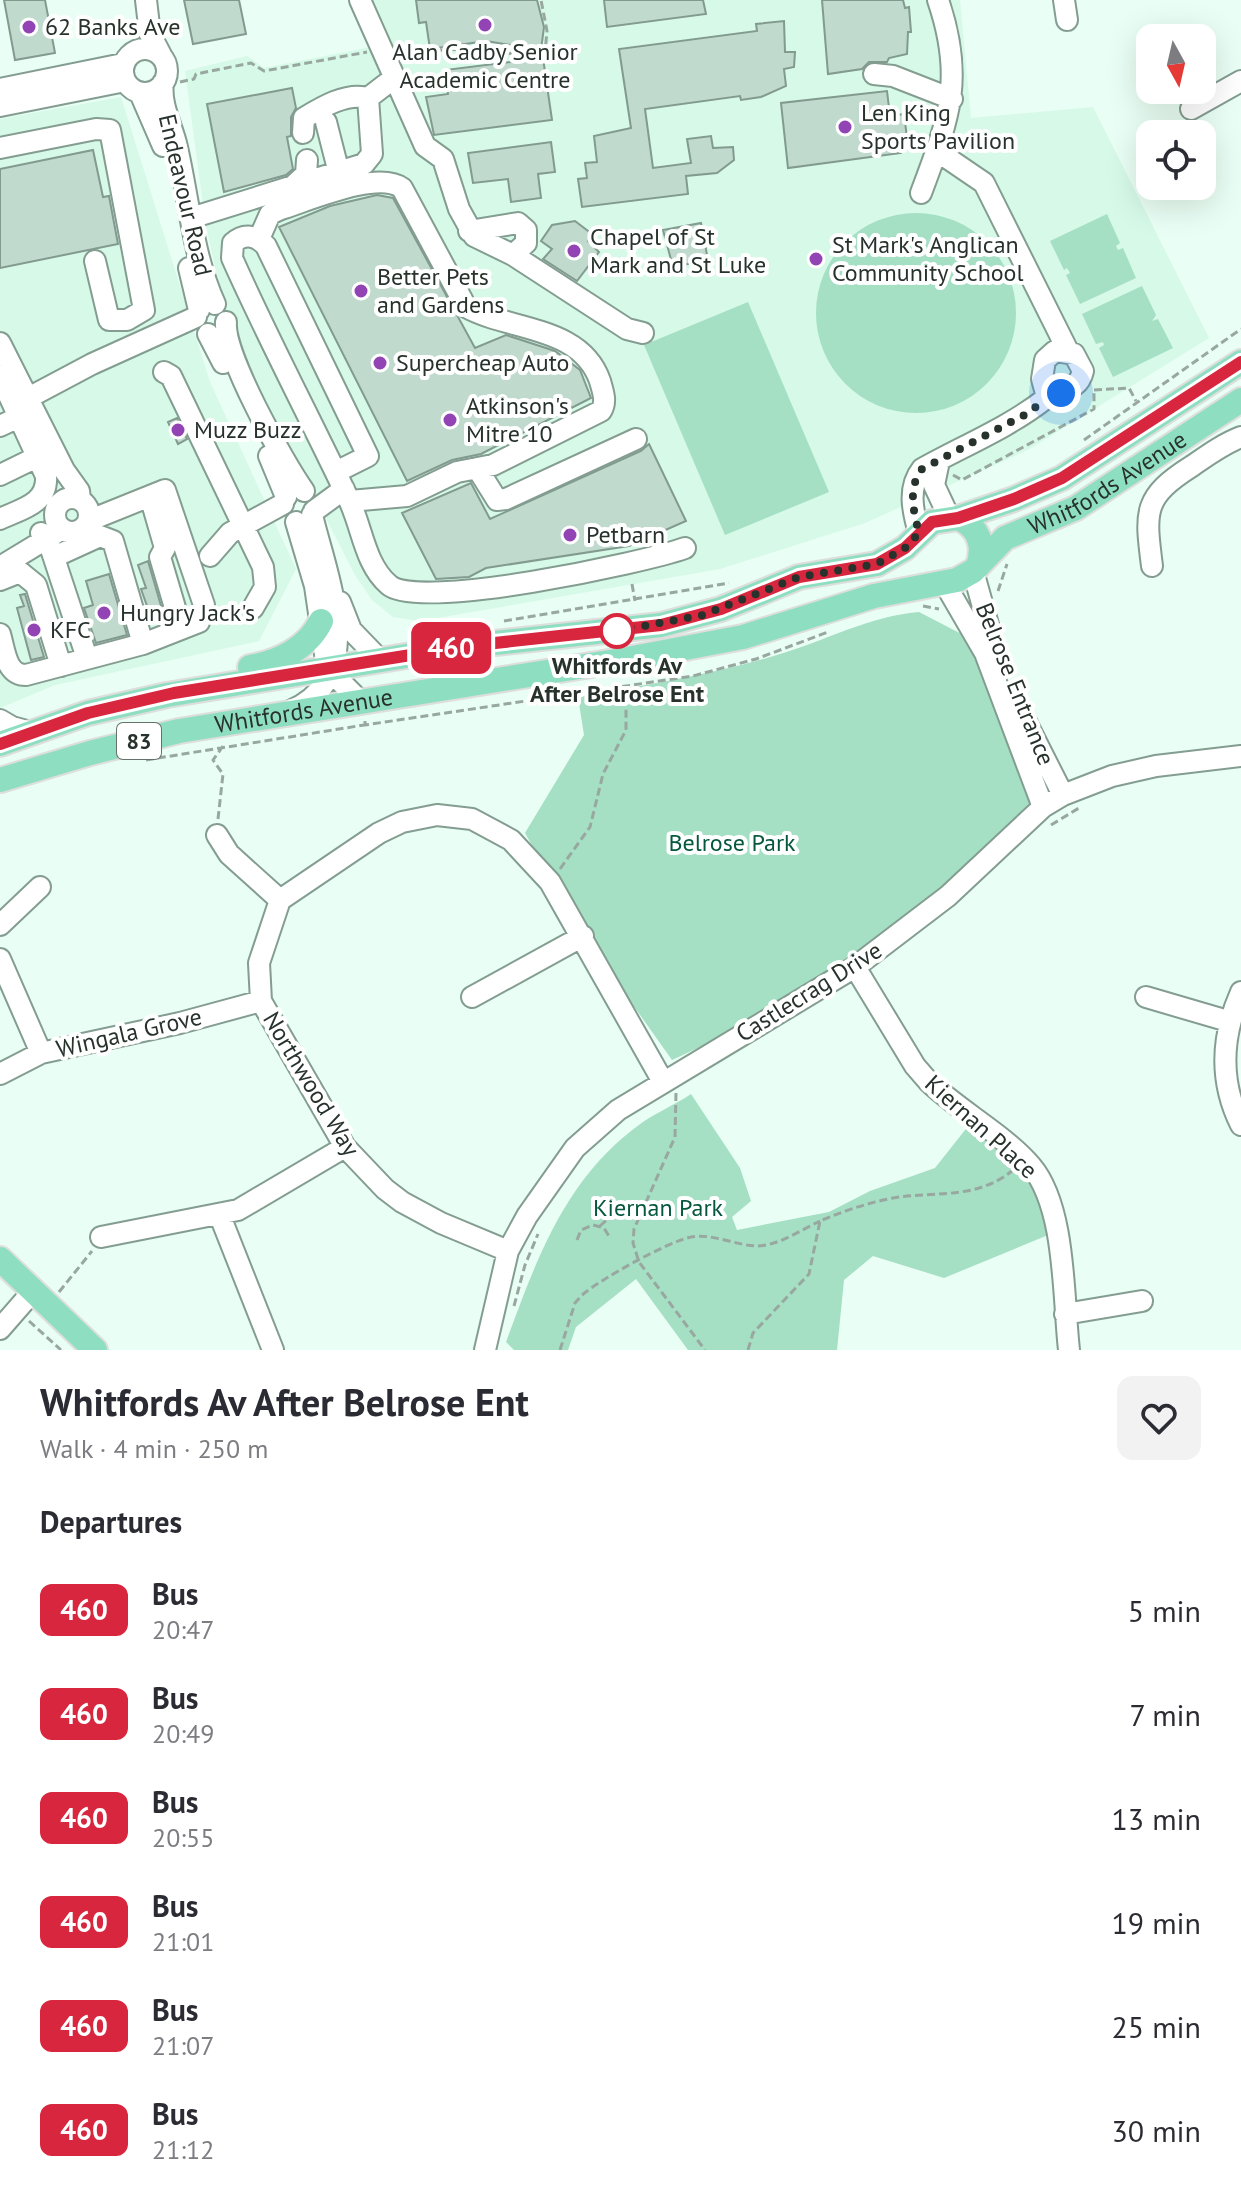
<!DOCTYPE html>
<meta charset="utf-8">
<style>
:root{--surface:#fff;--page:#f2f2f3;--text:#2b2b33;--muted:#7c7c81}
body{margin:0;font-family:"PT Sans",sans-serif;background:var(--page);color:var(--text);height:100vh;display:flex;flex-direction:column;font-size:30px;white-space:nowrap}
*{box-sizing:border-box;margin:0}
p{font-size:26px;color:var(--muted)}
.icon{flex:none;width:44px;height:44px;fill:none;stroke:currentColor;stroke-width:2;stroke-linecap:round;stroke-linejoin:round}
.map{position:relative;height:1350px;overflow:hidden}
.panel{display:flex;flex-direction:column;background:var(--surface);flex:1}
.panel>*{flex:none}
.badge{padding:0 16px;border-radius:12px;font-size:28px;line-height:52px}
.needle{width:52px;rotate:172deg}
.tools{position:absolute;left:1136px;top:24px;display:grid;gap:16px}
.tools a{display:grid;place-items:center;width:80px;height:80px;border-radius:16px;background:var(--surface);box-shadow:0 8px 32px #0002;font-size:40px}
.you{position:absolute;width:40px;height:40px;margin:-20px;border:6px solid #fff;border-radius:50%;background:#1a73e8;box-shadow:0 0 0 12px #1a73e833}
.map>.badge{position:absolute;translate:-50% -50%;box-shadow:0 0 0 4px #fff}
h2{padding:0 40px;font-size:30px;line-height:72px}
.round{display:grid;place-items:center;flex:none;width:84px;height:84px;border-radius:16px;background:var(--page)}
.head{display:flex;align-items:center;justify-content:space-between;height:136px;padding:0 40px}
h1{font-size:38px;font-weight:600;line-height:60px}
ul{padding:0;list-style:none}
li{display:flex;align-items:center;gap:24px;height:104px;padding:0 40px}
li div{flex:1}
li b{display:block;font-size:30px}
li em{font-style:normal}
li .badge{min-width:88px;font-weight:700;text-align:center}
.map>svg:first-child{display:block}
.built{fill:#d6f9e8}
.green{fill:#a5dfc4}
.building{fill:#c0dacd;stroke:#829a8f;stroke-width:2}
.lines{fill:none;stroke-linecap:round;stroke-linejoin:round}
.minor-casing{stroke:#849d91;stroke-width:24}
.major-casing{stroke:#dddedd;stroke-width:28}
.path{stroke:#98a8a0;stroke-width:3;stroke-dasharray:8 4;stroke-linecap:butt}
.minor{stroke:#fff;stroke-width:20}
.major{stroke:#8edfc2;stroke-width:24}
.line-casing{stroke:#fff;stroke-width:18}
.line{stroke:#d7263d;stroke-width:12}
.walk{stroke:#28322d;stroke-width:8;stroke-dasharray:0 14.4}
.poi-dot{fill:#9344b4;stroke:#fff;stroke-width:3}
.stop-dot{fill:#fff;stroke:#d7263d;stroke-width:4}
.labels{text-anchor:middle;stroke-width:8;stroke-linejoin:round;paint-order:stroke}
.shield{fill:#fff;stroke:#68706c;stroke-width:2}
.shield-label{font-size:22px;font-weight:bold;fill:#28322d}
.poi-label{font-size:24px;fill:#28322d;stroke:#fff;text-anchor:start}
.street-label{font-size:24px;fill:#28322d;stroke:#fff}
.stop-label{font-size:24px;font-weight:bold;fill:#28322d;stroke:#fff}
.park-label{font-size:24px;fill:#05573d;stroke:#fff}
</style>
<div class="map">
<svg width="1241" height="1350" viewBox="0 0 1241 1350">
<rect width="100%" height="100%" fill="#e9fef4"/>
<path class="built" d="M354,0H960L971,118L1093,107L1209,338L1028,450L865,523L720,569L420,621L393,617L372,600L355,575L228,327L206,226L185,71L247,56L264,68L371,47Z
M121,97L210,382L296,569L259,641L55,685L0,708V119Z"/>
<path class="green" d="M816 313a100 100 0 1 1 200 0a100 100 0 1 1-200 0Z
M1107,214L1120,243L1116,246L1118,250L1123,248L1136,278L1080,304L1066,275L1070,273L1067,268L1064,270L1050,241Z
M1142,286L1156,315L1152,321L1158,319L1173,348L1113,377L1099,348L1104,345L1103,342L1096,344L1082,314Z
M748,302L829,492L725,535L644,345Z
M919,612L975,641L1033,806L859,973L672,1060L577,926L525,833L584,735L578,697C645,685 712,675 777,655C825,641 869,616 919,612Z
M691,1094L740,1168L751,1201L732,1217L737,1230L829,1212L870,1191L935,1168L969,1125C1010,1161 1039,1178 1048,1235L944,1278L873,1256L844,1280L837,1350H688L636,1279L576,1327L568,1350H514L506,1342C537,1258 566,1176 643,1122C658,1112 676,1104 691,1094Z"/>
<path class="building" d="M4,0H45L55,53L15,60Z
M184,0H239L246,34L193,44Z
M416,0H537L544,27L541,50L486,41L430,49L426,22L419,23Z
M604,0H703L706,14L607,27Z
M822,0H903L905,8L909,7L911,32H908L907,54L889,58L887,62H869L862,69L828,74Z
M784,21L785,52H795L794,67L784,69L786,86L761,97L741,100L740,96L645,109L653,168L691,163L687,139L711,136L713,148L733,147L734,160L717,173L686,176L688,194L582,207L578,179L587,178L585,163L597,162L594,136L631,128L619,49L757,31L756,24Z
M543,58L552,120L434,135L426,97L448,94L445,70Z
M292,88L296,108L291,117V136L287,137L293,169L286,175L224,192L207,104Z
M887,91L890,116L904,114L907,138L900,139L901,153L788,168L781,103Z
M551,142L555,172L538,174L541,198L511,202L508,179L473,183L468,153Z
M93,150L103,197L109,196L118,244L0,268V169Z
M377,195L393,198L475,348L506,335L555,351L580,370L591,398L481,454L452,460L407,481L279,227L330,206Z
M575,221L592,234L588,241L599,252L577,281L543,259L552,249L541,241L552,225Z
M701,223L708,260L673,267L663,230Z
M177,418L187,439L178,444L168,422Z
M649,444L686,521L629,546L486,568L469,577L436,579L402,513L471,483L490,519L641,451Z
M148,561L164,616L152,620L141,589L146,588L138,565Z
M109,574L127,635L96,643L84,608L93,605L86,581Z
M25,594L44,657L31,660L17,608L24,606L20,595Z"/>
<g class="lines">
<g class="minor-casing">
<path id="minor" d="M146,0L150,34L161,55
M360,0L425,146L443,159L459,209L474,236L513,255L627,329L643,333
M1064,0L1067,20
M123 71a22 22 0 1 1 44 0a22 22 0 1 1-44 0Z
M874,74L893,76L952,99
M163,83C160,103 171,124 176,143C189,197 192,254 215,304
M0,89L123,64
M140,93L163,146
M0,106L125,81
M1191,109L1241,81
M326,122L339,173
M303,133L304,118C322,107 347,92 368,98
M0,148L96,129L110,130L144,310L127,320H109L95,261
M937,151L984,183L1068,351
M293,186L306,174L307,160
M921,193C949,118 965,79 938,0
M191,218L364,164L372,154L368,98L394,78
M469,231L518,223L526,230V243L513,255
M259,239L270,214L281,209C310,200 378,170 402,188L466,307C509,331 581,325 600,381C603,392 607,402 601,411L493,465L457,472L407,496L350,501
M189,268L199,310
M226,322C223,354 284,463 304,491
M208,334L223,363
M0,343L64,470L79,491L80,499
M164,372L171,376L263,567L265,587L253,608
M0,376L46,476C48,504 21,509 0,519
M28,398L92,364L196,317
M0,426L19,417
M269,456L286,497
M939,461L934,485L949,517
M477,468L497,500L506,499L636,439
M336,472L368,456L266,246C256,235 244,233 233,243L232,258C268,339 310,418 348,498C362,525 364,564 389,585C418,611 643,563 685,548
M0,475L37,457
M150,496L165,548L160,557L181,628
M55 515a17 17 0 1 1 34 0a17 17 0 1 1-34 0Z
M314,511L344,489
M296,522L315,586L327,668L361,702
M41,533L51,549L87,658
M919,533C913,512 907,488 922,469C963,446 1008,428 1045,399C1059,388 1078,393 1083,371L1074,354L1055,351L1045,360L1042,379L1047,397
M210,556L230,533L283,504
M54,557L100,536L113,541L143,644
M1152,566C1145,511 1143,497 1192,466C1208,455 1223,444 1241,437
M0,567L56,533
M973,571L994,646
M0,580L20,572L36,585L61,666
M945,584L985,653L1043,807
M340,602L351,630L379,659
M0,634C5,651 6,675 26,675L143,644L199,622L204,605L165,490L88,521
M290,711C370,677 327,578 312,515
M0,720L12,727L30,732
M1025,720L1063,795
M217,835L229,854L280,900
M0,925L40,887
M0,959L41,1053
M855,967L915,1066L928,1081C958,1110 1006,1136 1031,1166C1066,1207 1063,1297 1069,1350
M1241,992C1221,1037 1219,1081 1241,1125
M472,997L583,936
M1146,997L1228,1021
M0,1074L41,1053L180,1023L261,1001
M220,1216L273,1350
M101,1237L238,1210L345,1147
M508,1251L441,1223L402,1202L385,1189L345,1147L261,1001L259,963L280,900L379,833L402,822L437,815L472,819L511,840L550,882L662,1080
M1065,1314L1142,1301
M0,1329L34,1290
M485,1350L508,1251L527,1216L575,1148L618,1110L855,967L948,896L1043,807L1063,795L1112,776L1156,766L1241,756"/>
</g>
<g class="major-casing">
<g id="major">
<path d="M958,518C979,527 985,545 978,566"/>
<path d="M250,667C279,662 308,648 321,621"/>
<path d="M0,744L88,713L167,695L467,646L661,625L721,609L799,577L877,564L905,548L932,522L958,518L1014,499L1062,478L1241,362"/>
<path id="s1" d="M0,780L90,753L179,731L622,660L743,637L874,596L957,580L973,571L1005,538L1076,508L1241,400"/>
<path d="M0,1259L95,1350"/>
</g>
</g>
<path class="path" d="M400,52L467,49L471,55L545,52L547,31L541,0
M180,82L194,79L196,74L251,63L264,71L367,52
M1094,390L1129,388L1136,401
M1084,440L1241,329
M953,475L962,480L1094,409V390
M632,584L635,601
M998,591L1007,564
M923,606L939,609
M504,621L729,583
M365,721V725L693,676L756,659L828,632
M146,760L364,725
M218,819L223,774L213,760L223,746
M1051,825L1079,808
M560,869L590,827L603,774L626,730V686
M676,1093L675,1137L634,1229L633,1243L639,1262L705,1350
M600,1226L614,1213L646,1202
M577,1240L581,1230L593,1225L604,1228L610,1238
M59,1292L92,1251
M514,1306L525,1265L538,1234
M29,1321L61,1350
M560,1350L575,1303L582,1295C601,1279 667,1242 691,1237C713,1233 737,1246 758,1246C779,1245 801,1230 820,1221
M748,1350L753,1333L809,1274L820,1221C844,1211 867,1203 893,1198C936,1191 977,1200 1013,1170"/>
<use href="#minor" class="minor"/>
<use href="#major" class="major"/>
</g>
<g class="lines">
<g class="line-casing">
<path id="line" d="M0,744L88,713L174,693L467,646L661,625L721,609L799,577L877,564L905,548L932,522L958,518L1014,499L1062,478L1241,362"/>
</g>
<use href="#line" class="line"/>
<path class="walk" d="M617,631L703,615L799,577L877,564L905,548L919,533C914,513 907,488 922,469L1030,412L1047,397L1061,393"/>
</g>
<g class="poi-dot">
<circle cx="485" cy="25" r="8"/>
<circle cx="29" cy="27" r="8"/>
<circle cx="845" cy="127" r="8"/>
<circle cx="574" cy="251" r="8"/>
<circle cx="816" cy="259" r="8"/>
<circle cx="361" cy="291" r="8"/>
<circle cx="380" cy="363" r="8"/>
<circle cx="450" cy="420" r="8"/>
<circle cx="178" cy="430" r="8"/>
<circle cx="570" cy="535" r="8"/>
<circle cx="104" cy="613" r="8"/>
<circle cx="34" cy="630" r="8"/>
</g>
<circle class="stop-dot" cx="617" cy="631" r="16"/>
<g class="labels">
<rect class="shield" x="117" y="723" width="44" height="36" rx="6"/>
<g class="shield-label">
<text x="139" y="749">83</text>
</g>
<g class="poi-label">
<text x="45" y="35">62 Banks Ave</text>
<text x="485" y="60" text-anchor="middle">Alan Cadby Senior<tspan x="485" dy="28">Academic Centre</tspan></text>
<text x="861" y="121">Len King<tspan x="861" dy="28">Sports Pavilion</tspan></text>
<text x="590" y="245">Chapel of St<tspan x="590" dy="28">Mark and St Luke</tspan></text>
<text x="832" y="253">St Mark's Anglican<tspan x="832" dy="28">Community School</tspan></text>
<text x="377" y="285">Better Pets<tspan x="377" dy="28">and Gardens</tspan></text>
<text x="396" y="371">Supercheap Auto</text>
<text x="466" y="414">Atkinson's<tspan x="466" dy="28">Mitre 10</tspan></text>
<text x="194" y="438">Muzz Buzz</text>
<text x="586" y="543">Petbarn</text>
<text x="120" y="621">Hungry Jack's</text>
<text x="50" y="638">KFC</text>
</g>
<g class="street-label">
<text transform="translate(185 195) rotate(77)" y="8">Endeavour Road</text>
<text dy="8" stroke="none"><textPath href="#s1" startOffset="1160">Whitfords Avenue</textPath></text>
<text transform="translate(1015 684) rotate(68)" y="8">Belrose Entrance</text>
<text dy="8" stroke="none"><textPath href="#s1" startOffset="312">Whitfords Avenue</textPath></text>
<text transform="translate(809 992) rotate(-32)" y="8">Castlecrag Drive</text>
<text transform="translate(129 1033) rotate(-13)" y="8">Wingala Grove</text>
<text transform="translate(311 1084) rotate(59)" y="8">Northwood Way</text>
<text transform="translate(981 1127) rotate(42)" y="8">Kiernan Place</text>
</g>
<g class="stop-label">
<text x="617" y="674">Whitfords Av<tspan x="617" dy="28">After Belrose Ent</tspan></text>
</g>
<g class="park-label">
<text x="732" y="851">Belrose Park</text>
<text x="658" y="1216">Kiernan Park</text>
</g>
</g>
</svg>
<div class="tools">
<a><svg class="needle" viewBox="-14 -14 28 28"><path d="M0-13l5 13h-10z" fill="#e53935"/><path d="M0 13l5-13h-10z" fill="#7c7c81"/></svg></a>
<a><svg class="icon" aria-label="locate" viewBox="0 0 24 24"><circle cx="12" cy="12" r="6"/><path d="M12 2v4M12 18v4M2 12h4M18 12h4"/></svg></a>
</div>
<div class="you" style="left:1061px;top:393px"></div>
<b class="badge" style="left:451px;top:648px;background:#d7263d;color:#fff">460</b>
</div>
<section class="panel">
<div class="head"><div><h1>Whitfords Av After Belrose Ent</h1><p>Walk · 4 min · 250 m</p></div><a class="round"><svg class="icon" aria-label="heart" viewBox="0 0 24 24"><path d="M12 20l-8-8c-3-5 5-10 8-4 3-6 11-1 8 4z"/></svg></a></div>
<h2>Departures</h2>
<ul>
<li><span class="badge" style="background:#d7263d;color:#fff">460</span><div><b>Bus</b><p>20:47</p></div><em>5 min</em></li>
<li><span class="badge" style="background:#d7263d;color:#fff">460</span><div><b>Bus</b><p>20:49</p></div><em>7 min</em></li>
<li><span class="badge" style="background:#d7263d;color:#fff">460</span><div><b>Bus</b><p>20:55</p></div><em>13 min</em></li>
<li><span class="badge" style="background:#d7263d;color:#fff">460</span><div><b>Bus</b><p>21:01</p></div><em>19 min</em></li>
<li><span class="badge" style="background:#d7263d;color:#fff">460</span><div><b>Bus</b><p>21:07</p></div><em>25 min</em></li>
<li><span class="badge" style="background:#d7263d;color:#fff">460</span><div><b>Bus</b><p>21:12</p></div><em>30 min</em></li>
</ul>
</section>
